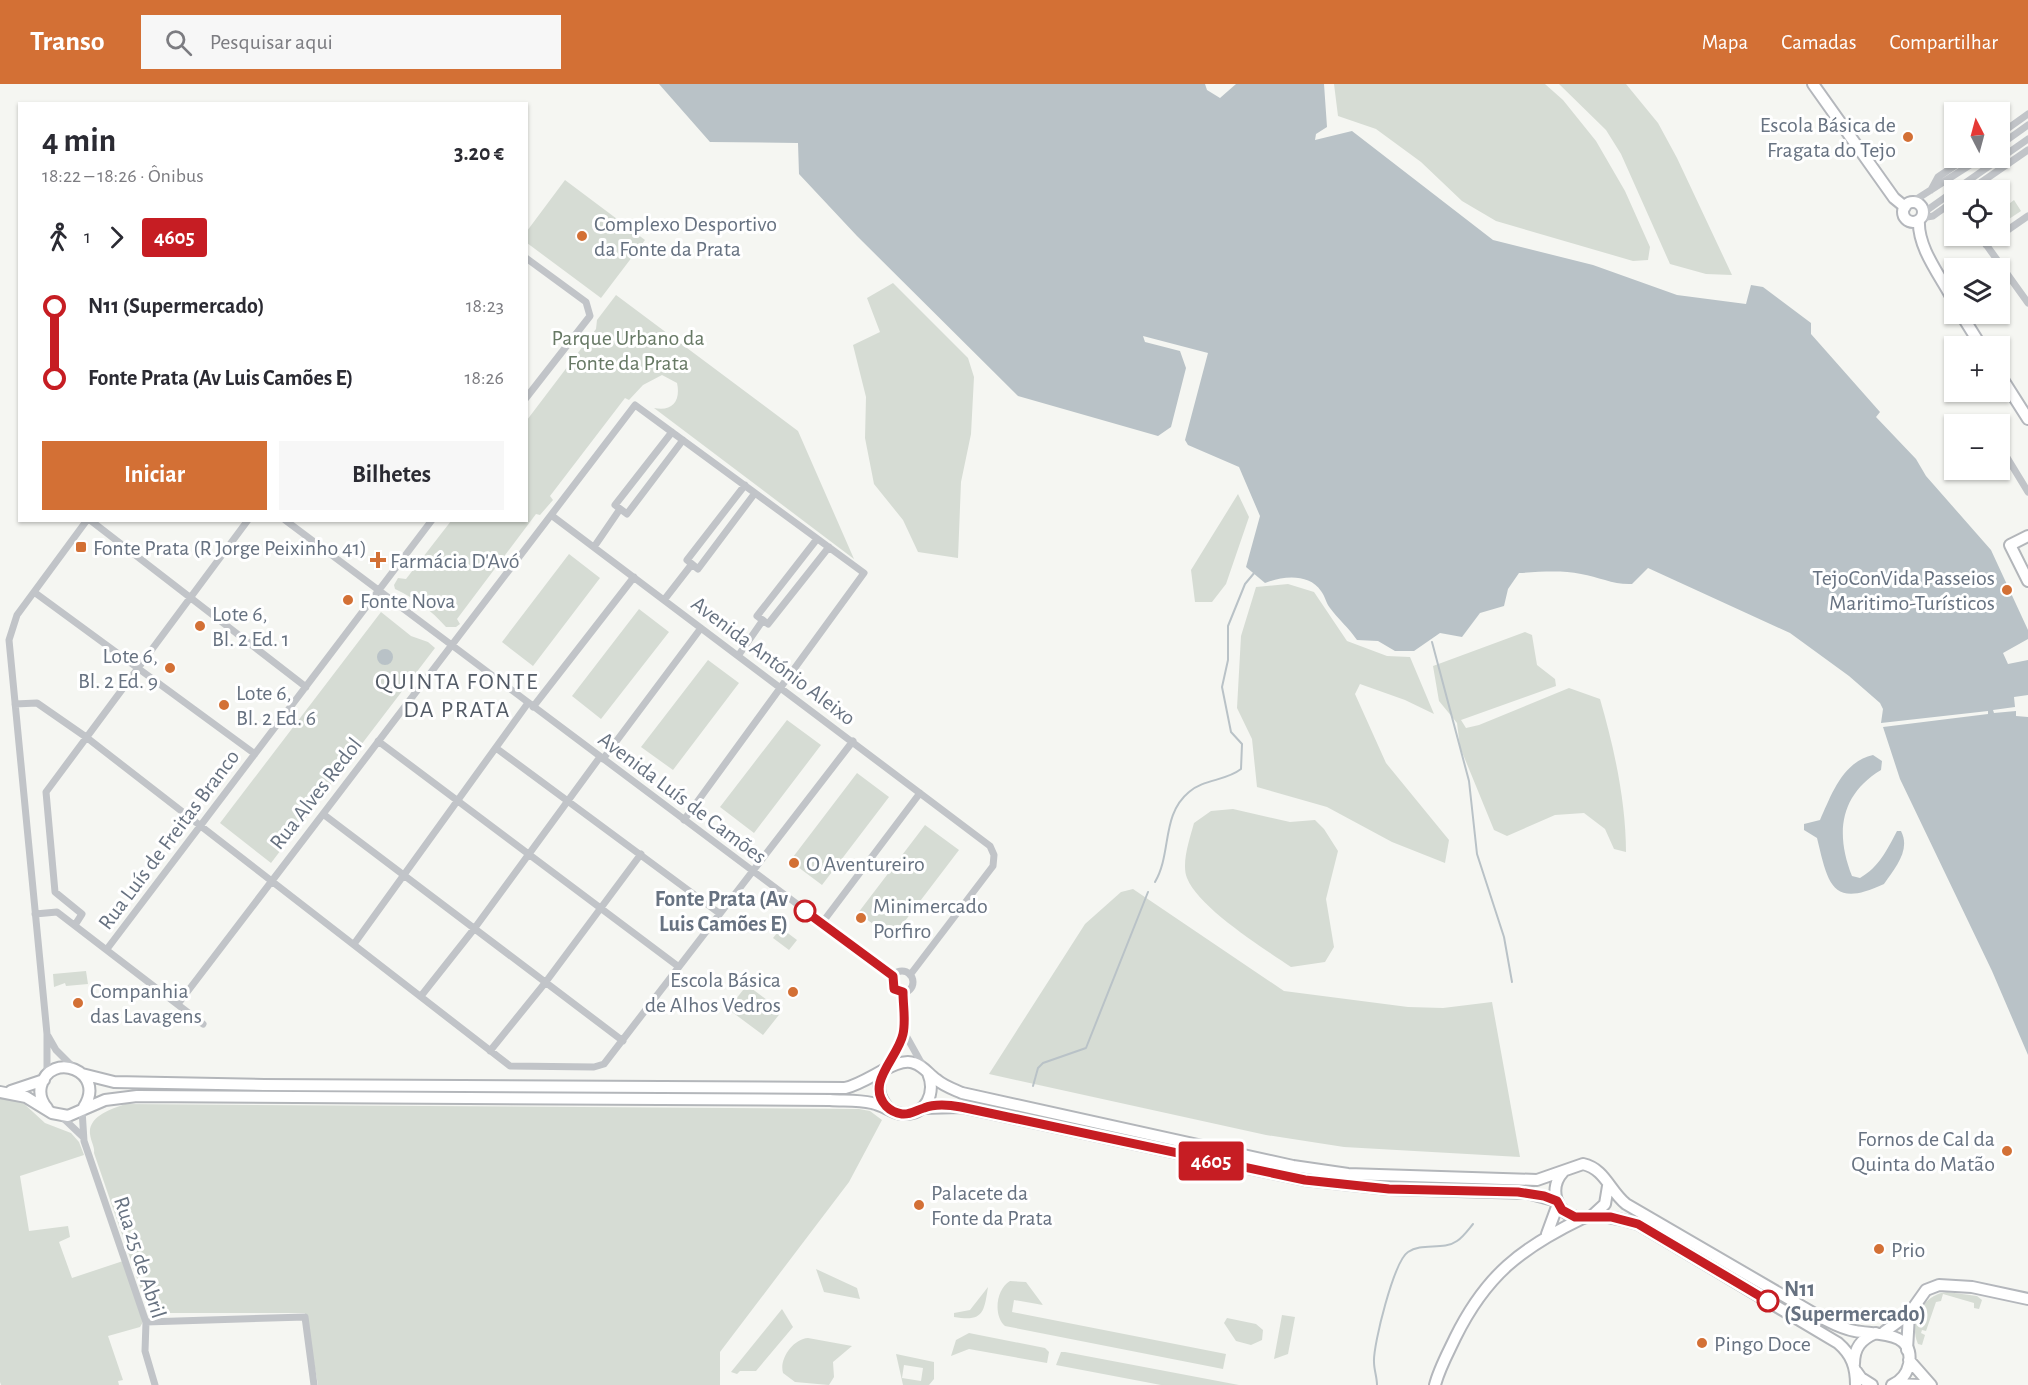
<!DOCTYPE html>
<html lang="pt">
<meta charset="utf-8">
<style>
:root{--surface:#fff;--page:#f7f7f7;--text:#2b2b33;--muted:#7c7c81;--accent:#d37035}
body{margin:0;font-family:"Alegreya Sans",sans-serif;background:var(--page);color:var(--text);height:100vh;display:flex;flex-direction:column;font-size:22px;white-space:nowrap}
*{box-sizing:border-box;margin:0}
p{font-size:20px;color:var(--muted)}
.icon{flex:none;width:33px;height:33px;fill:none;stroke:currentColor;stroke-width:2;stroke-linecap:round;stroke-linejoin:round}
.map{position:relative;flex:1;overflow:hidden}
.panel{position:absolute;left:18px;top:18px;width:510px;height:420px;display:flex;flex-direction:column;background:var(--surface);border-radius:0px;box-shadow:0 2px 4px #0004}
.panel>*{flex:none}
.badge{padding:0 12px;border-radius:4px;font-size:21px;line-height:39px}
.needle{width:39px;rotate:354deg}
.fabs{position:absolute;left:1944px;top:18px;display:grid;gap:12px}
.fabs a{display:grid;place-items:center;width:66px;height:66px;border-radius:0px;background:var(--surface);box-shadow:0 2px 4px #0004;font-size:30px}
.map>.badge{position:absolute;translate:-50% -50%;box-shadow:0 0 0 3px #fff}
.legs{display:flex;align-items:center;gap:9px;height:66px;padding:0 24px;font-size:20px}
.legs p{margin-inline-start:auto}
.head{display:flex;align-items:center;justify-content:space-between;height:102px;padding:0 24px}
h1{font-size:33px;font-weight:700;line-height:45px}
.primary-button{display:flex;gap:12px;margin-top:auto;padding:12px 24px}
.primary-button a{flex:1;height:69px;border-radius:0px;background:var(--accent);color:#fff;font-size:24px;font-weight:700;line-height:69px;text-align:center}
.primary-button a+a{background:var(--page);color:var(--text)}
ul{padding:0 24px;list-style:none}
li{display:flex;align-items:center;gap:21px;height:72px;font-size:22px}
li i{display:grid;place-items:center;width:9px;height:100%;margin:0 8px;background:currentColor}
li i::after{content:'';width:15px;height:15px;margin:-8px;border:4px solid;border-radius:50%;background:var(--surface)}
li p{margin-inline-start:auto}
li:first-child i{background:linear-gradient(#0000 50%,currentColor 0)}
li:last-child i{background:linear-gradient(currentColor 50%,#0000 0)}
header{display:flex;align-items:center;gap:36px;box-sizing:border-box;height:84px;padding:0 30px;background:var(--accent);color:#fff}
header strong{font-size:28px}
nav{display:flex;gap:33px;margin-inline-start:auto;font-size:21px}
.search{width:420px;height:54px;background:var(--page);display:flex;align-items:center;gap:15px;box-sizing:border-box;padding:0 21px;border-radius:0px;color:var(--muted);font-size:22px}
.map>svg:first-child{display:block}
.green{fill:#d6dcd4;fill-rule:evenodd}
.water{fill:#b9c2c7}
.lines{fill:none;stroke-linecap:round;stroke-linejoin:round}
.stream{stroke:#b9c2c7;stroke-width:2}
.secondary-casing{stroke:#b4b7bc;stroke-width:14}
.primary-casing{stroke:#b3b6ba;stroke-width:14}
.street{stroke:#c1c4c8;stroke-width:7}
.secondary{stroke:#fff;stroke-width:10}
.primary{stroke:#fff;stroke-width:10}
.line-1-casing{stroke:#fff;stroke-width:14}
.line-1{stroke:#c61d23;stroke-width:9}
.poi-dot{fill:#d37035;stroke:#fff;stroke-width:2}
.stop-1-dot{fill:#fff;stroke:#c61d23;stroke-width:3}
.labels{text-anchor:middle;stroke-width:6;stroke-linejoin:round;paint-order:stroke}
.poi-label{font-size:22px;fill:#677281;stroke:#fff;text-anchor:start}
.park-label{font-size:22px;fill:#677965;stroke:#fff}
.street-label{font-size:22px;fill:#677281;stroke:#fff}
.stop-label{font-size:22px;font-weight:bold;fill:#677281;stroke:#fff;text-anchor:end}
.neighbourhood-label{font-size:24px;letter-spacing:1.5px;fill:#545c67;stroke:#fff}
</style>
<header>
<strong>Transo</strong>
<div class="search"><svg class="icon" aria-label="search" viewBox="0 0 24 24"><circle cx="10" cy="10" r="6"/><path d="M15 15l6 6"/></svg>Pesquisar aqui</div>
<nav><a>Mapa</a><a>Camadas</a><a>Compartilhar</a></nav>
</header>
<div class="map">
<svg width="2028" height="1301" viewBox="0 0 2028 1301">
<rect width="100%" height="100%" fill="#f5f6f2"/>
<path class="green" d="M1334,0H1545L1563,16L1596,57L1625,107L1650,163L1648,176L1633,177L1496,137L1462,117L1421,78L1376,45L1338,32Z
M1559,0H1626L1658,39L1677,74L1732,191L1706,190L1670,180L1621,70L1606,46Z
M565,96L645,156L601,214L527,159V147Z
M2014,116L2021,127L2000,141V127Z
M893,199L968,274L974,293L971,350L961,398L958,474L918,468L903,436L874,400L865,354L866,313L853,261L880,248L867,214Z
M616,211L798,347L854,475L654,324C672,328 681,317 677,299L662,291L643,301L629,316L625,314L550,412L553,416L540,431L536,430L457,535L460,540L456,543H446C431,526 416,515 395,505L394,501L398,494L406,495L451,437L526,436L527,336L596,245L597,236Z
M1238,410L1249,433L1226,500L1212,518H1195L1191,486Z
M569,470L600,494L533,582L502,558Z
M1288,500L1314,508L1347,557L1387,572L1410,573L1434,630L1405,616L1360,600L1355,610L1386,679L1449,756L1445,779L1392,758L1327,723L1257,703L1252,655L1237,624L1241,552L1256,503Z
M639,525L669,548L601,635L572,612Z
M381,528L411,552L428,558L435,564L271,779L220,739Z
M1525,548L1532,551L1537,581L1555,595L1556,602L1461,636L1466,644L1479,641L1569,604L1600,615C1614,663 1626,718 1626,768L1614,765L1605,745L1584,729L1555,731L1507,752L1494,746L1460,663L1457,639L1439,617L1433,582Z
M708,576L739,599L673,686L641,663Z
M787,636L821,661L754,749L720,723Z
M857,689L889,713L822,801L790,777Z
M1233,725L1290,738L1315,736L1324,745L1338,767L1326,815L1334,863L1325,878L1291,883C1263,864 1199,824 1187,794C1181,779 1190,754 1194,739L1211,727Z
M925,741L959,766L892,854L858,829Z
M1133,805L1284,907L1408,923L1443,924L1492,918L1520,1073L1344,1063L1266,1051L989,990L1085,840L1121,808Z
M781,844L797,856L789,866L773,854Z
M86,887L88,900L66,902L65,899L54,903L53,890Z
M747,901L782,927L763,951L728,925Z
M0,1013L21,1017L45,1039L71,1049L79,1058L84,1071L20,1092L29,1147L68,1142L70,1153L59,1158L72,1194L123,1177L143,1238L140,1243L108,1252L123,1296L118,1297L119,1301H1L0,1298Z
M125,1020L859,1025L870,1027L882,1036L849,1098L720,1268V1301H318L305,1229H149L94,1069C95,1063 91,1058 90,1050C88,1032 112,1025 125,1020Z
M816,1185L857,1204L860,1215L824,1208Z
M1010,1197L1026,1198L1043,1221L1014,1216L1012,1228L1226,1270L1223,1285L1005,1242C993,1232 996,1205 1010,1197Z
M988,1203C984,1229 983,1238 954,1233V1229L970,1226Z
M1947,1208L1977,1212L1982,1216L1979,1225L1974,1224V1219L1943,1210L1941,1217L1936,1218L1926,1247L1922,1246L1921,1249L1925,1251L1922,1261L1918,1260C1908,1238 1923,1210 1947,1208Z
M782,1225L793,1243L756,1287H740L737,1290L731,1288Z
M1282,1231L1295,1233L1288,1270L1274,1275Z
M1227,1234L1256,1240L1263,1246L1262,1256L1251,1261L1236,1257L1224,1239Z
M969,1249L1045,1264L1049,1268L1047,1279L969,1265L951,1272L956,1256Z
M808,1254L852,1262L833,1278L834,1293L829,1301L795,1298L783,1289C779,1275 793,1255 808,1254Z
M1061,1268H1065L1239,1301H1161L1056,1281Z
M896,1270L934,1278V1295L929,1301H903ZM904,1281L923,1284L921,1297L902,1294Z"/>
<path class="water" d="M659,0H1205L1207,6L1220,14L1236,0H1324L1327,43L1316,50L1315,56L1352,47L1493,156L1593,181L1677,211L1746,220L1751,201L1763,203L1811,239V250L1880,328L1876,333L1916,375L1926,392L1991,466L2028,546V555L2003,569L2008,580L2028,576V611L2014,613L2015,623L1993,626L1994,629L2016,627V632L2028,633V971L1992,887L1900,695L1883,643L1988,630V627L1881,639L1883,625L1880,619L1849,592L1790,549L1648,484L1632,500C1614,501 1599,493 1581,490C1561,486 1540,488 1519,489L1508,505L1504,522L1480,529L1462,553L1440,549L1414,567H1395L1378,557L1357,556C1349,544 1338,535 1330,524C1326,519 1325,512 1321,507C1309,489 1282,492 1265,499L1246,483L1260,432L1239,383L1188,361L1185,356L1208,269L1143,252L1145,258L1180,267L1186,284L1171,343L1158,352L1018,312L857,152L799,90L798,59L710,58Z
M377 573a8 8 0 1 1 16 0a8 8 0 1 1-16 0Z
M1873,671L1882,677L1881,686C1840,711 1835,749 1852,792L1860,794C1879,783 1887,766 1897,747H1901C1911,766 1895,784 1884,800C1831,825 1828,799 1817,754L1804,746V740L1820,736C1831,712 1842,678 1873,671Z"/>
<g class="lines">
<path class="stream" d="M1432,558L1469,697L1477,770L1504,853L1512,898
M1155,798C1172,769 1161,731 1189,708C1204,695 1226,697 1241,685L1242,660L1231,648L1222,603L1228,576V542L1245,500L1255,488
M1033,1002L1038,984L1043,979L1086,964L1148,808
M1377,1301C1377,1293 1374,1286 1374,1278C1373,1261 1394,1177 1408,1168C1422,1158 1443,1167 1457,1157C1463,1153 1468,1146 1473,1140"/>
<g class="secondary-casing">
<path id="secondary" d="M1813,0L1894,114L1905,123
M1903 128a10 10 0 1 1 20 0a10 10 0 1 1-20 0Z
M1919,136C1917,164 1942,194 1954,218
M1961,230L1981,262
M2000,291L2028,335
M1547,1150L1558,1120
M1884,1248L1909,1230L1926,1206L1939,1201L1972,1203L2028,1215
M1907,1266L1909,1230
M1435,1301C1439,1285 1448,1269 1455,1254C1486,1191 1521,1164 1583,1134"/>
</g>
<g class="primary-casing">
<path id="primary" d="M2028,452L2010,461L2028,497
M884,987C876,1001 878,1012 888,1024
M82,990L114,998L264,1001L845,1004C868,999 897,972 914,979C924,982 929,991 937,996C944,1002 953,1005 962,1009L1293,1082L1348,1090L1537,1096L1583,1080C1605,1085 1609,1106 1626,1120L1820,1233C1832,1239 1842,1245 1855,1247C1875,1251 1915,1246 1909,1280C1907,1290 1901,1297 1892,1301
M11,1007L44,996
M0,1008L26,1013L52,1029L68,1032L105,1016L137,1012L830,1016C844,1017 858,1016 872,1019C883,1021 892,1029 902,1030C927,1032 936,1008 928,989
M47,1024C42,1018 39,1010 41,1002C50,966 107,987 84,1023
M923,1024L961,1023L1305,1096L1389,1105L1527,1109L1557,1117
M1563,1088C1549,1103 1555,1129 1576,1133C1583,1135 1589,1132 1595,1132C1610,1132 1624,1136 1638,1140L1838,1259C1852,1271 1856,1283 1856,1301
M1592,1132L1605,1120L1608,1102
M1909,1276L1931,1301
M1854,1280C1854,1264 1861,1255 1876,1249
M1856,1287L1861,1294L1872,1301
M1895,1300L1920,1301"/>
</g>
<path class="street" d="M2000,50L2028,30
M2000,61L2028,41
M1931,106L1938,93L1966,74
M1955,106L2028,55
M1970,106L2028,66
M1912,118L1981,74
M1923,129L1954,107
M1921,134L1933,132L1954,117
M1980,152L2028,219
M1986,161L2028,132
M526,174L586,218L590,232L526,314
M672,348L615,421L627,430L683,356
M2000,362L2028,408
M745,401L687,476L698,485L755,409
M551,431L990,762L994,771L993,782L910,891
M90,436L306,603
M285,436L893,892
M817,455L757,532L768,540L829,463
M594,463L620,425
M34,508L255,670
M664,516L692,480
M738,572L763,536
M15,620L37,619L86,653L510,982L594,983L604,980L853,657
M533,623L634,493
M378,657L679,883
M496,664L719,829
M603,675L701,544
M323,730L623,957
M35,830L57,828L203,940
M822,839L920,709
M75,841L82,830L55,808L46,708L248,436
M354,860L528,619
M107,865L432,436
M891 898a11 11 0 1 1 22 0a11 11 0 1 1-22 0Z
M421,912L474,845L600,673
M178,920L635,321L864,489L684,736
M904,948L923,982
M48,952L56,966L73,983
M490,967L545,899L641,770
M890,982L904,948L903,908
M47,991V950L9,556L17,531L87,436
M82,1026L84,1057L146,1238L145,1267L155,1301
M62,1033L82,1052
M146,1238L305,1233L314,1301"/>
<use href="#secondary" class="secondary"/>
<use href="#primary" class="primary"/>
</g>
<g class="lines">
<g class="line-1-casing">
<path id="line-1" d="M805,827L893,892L894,905L903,908C903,922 906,937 903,950C898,974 865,999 886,1022C890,1026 896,1029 902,1030C911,1031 916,1026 924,1024C934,1020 950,1021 961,1023L1305,1096L1389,1105L1518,1108L1544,1112L1557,1117L1562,1126L1575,1133H1611L1638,1140L1768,1217"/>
</g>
<use href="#line-1" class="line-1"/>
</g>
<g class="poi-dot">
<circle cx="1908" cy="53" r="6"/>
<circle cx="582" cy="152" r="6"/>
<rect x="75" y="457" width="12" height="12" rx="3"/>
<path d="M375 467h6v6h6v6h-6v6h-6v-6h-6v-6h6z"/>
<circle cx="2007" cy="506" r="6"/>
<circle cx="348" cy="516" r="6"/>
<circle cx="200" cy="542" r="6"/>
<circle cx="170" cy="584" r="6"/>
<circle cx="224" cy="621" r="6"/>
<circle cx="794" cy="779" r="6"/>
<circle cx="861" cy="834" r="6"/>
<circle cx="793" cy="908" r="6"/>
<circle cx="78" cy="919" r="6"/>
<circle cx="2007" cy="1067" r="6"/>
<circle cx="919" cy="1121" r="6"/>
<circle cx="1879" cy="1165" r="6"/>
<circle cx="1702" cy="1259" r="6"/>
</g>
<g class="stop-1-dot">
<circle cx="805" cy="827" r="10"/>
<circle cx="1768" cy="1217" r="10"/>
</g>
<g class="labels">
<g class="poi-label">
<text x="1896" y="48" text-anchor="end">Escola Básica de<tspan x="1896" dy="25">Fragata do Tejo</tspan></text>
<text x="594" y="147">Complexo Desportivo<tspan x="594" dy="25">da Fonte da Prata</tspan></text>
<text x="93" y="471">Fonte Prata (R Jorge Peixinho 41)</text>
<text x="390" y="484">Farmácia D'Avó</text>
<text x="1995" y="501" text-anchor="end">TejoConVida Passeios<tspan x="1995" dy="25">Maritimo-Turísticos</tspan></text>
<text x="360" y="524">Fonte Nova</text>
<text x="212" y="537">Lote 6,<tspan x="212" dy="25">Bl. 2 Ed. 1</tspan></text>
<text x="158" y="579" text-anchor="end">Lote 6,<tspan x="158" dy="25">Bl. 2 Ed. 9</tspan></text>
<text x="236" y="616">Lote 6,<tspan x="236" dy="25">Bl. 2 Ed. 6</tspan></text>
<text x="806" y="787">O Aventureiro</text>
<text x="873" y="829">Minimercado<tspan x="873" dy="25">Porfiro</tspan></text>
<text x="781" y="903" text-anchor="end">Escola Básica<tspan x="781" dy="25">de Alhos Vedros</tspan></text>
<text x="90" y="914">Companhia<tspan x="90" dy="25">das Lavagens</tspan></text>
<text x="1995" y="1062" text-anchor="end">Fornos de Cal da<tspan x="1995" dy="25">Quinta do Matão</tspan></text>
<text x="931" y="1116">Palacete da<tspan x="931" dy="25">Fonte da Prata</tspan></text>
<text x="1891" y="1173">Prio</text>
<text x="1714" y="1267">Pingo Doce</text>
</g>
<g class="park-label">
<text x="628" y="261">Parque Urbano da<tspan x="628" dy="25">Fonte da Prata</tspan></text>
</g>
<g class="street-label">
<text transform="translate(774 576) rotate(37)" y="8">Avenida António Aleixo</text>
<text transform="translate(315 709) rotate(-52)" y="8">Rua Alves Redol</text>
<text transform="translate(683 713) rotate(37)" y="8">Avenida Luís de Camões</text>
<text transform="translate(168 755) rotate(-53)" y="8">Rua Luís de Freitas Branco</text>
<text transform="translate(141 1173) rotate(72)" y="8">Rua 25 de Abril</text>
</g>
<g class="stop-label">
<text x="788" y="822">Fonte Prata (Av<tspan x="788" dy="25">Luis Camões E)</tspan></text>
<text x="1784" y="1212" text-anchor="start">N11<tspan x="1784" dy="25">(Supermercado)</tspan></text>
</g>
<g class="neighbourhood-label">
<text x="457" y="605">QUINTA FONTE<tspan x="457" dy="28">DA PRATA</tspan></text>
</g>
</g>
</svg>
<div class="fabs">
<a><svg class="needle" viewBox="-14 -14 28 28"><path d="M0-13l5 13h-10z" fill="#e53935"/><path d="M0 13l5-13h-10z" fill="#7c7c81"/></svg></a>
<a><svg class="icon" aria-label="locate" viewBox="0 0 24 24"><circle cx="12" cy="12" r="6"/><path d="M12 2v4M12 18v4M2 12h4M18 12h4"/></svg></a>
<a><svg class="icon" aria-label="layers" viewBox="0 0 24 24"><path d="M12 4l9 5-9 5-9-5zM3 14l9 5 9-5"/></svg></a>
<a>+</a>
<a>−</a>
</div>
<b class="badge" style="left:1211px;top:1077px;background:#c61d23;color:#fff">4605</b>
<section class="panel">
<div class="head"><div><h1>4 min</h1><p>18:22 – 18:26 · Ônibus</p></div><b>3.20 €</b></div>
<div class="legs"><svg class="icon" aria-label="walk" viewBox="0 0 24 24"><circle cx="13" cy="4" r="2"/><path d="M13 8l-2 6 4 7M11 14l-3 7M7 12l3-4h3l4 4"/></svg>1<svg class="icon" aria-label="forward" viewBox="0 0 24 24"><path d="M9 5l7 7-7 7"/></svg><b class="badge" style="background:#c61d23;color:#fff">4605</b></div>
<ul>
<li><i style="color:#c61d23"></i><b>N11 (Supermercado)</b><p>18:23</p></li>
<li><i style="color:#c61d23"></i><b>Fonte Prata (Av Luis Camões E)</b><p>18:26</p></li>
</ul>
<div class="primary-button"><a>Iniciar</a><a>Bilhetes</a></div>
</section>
</div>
